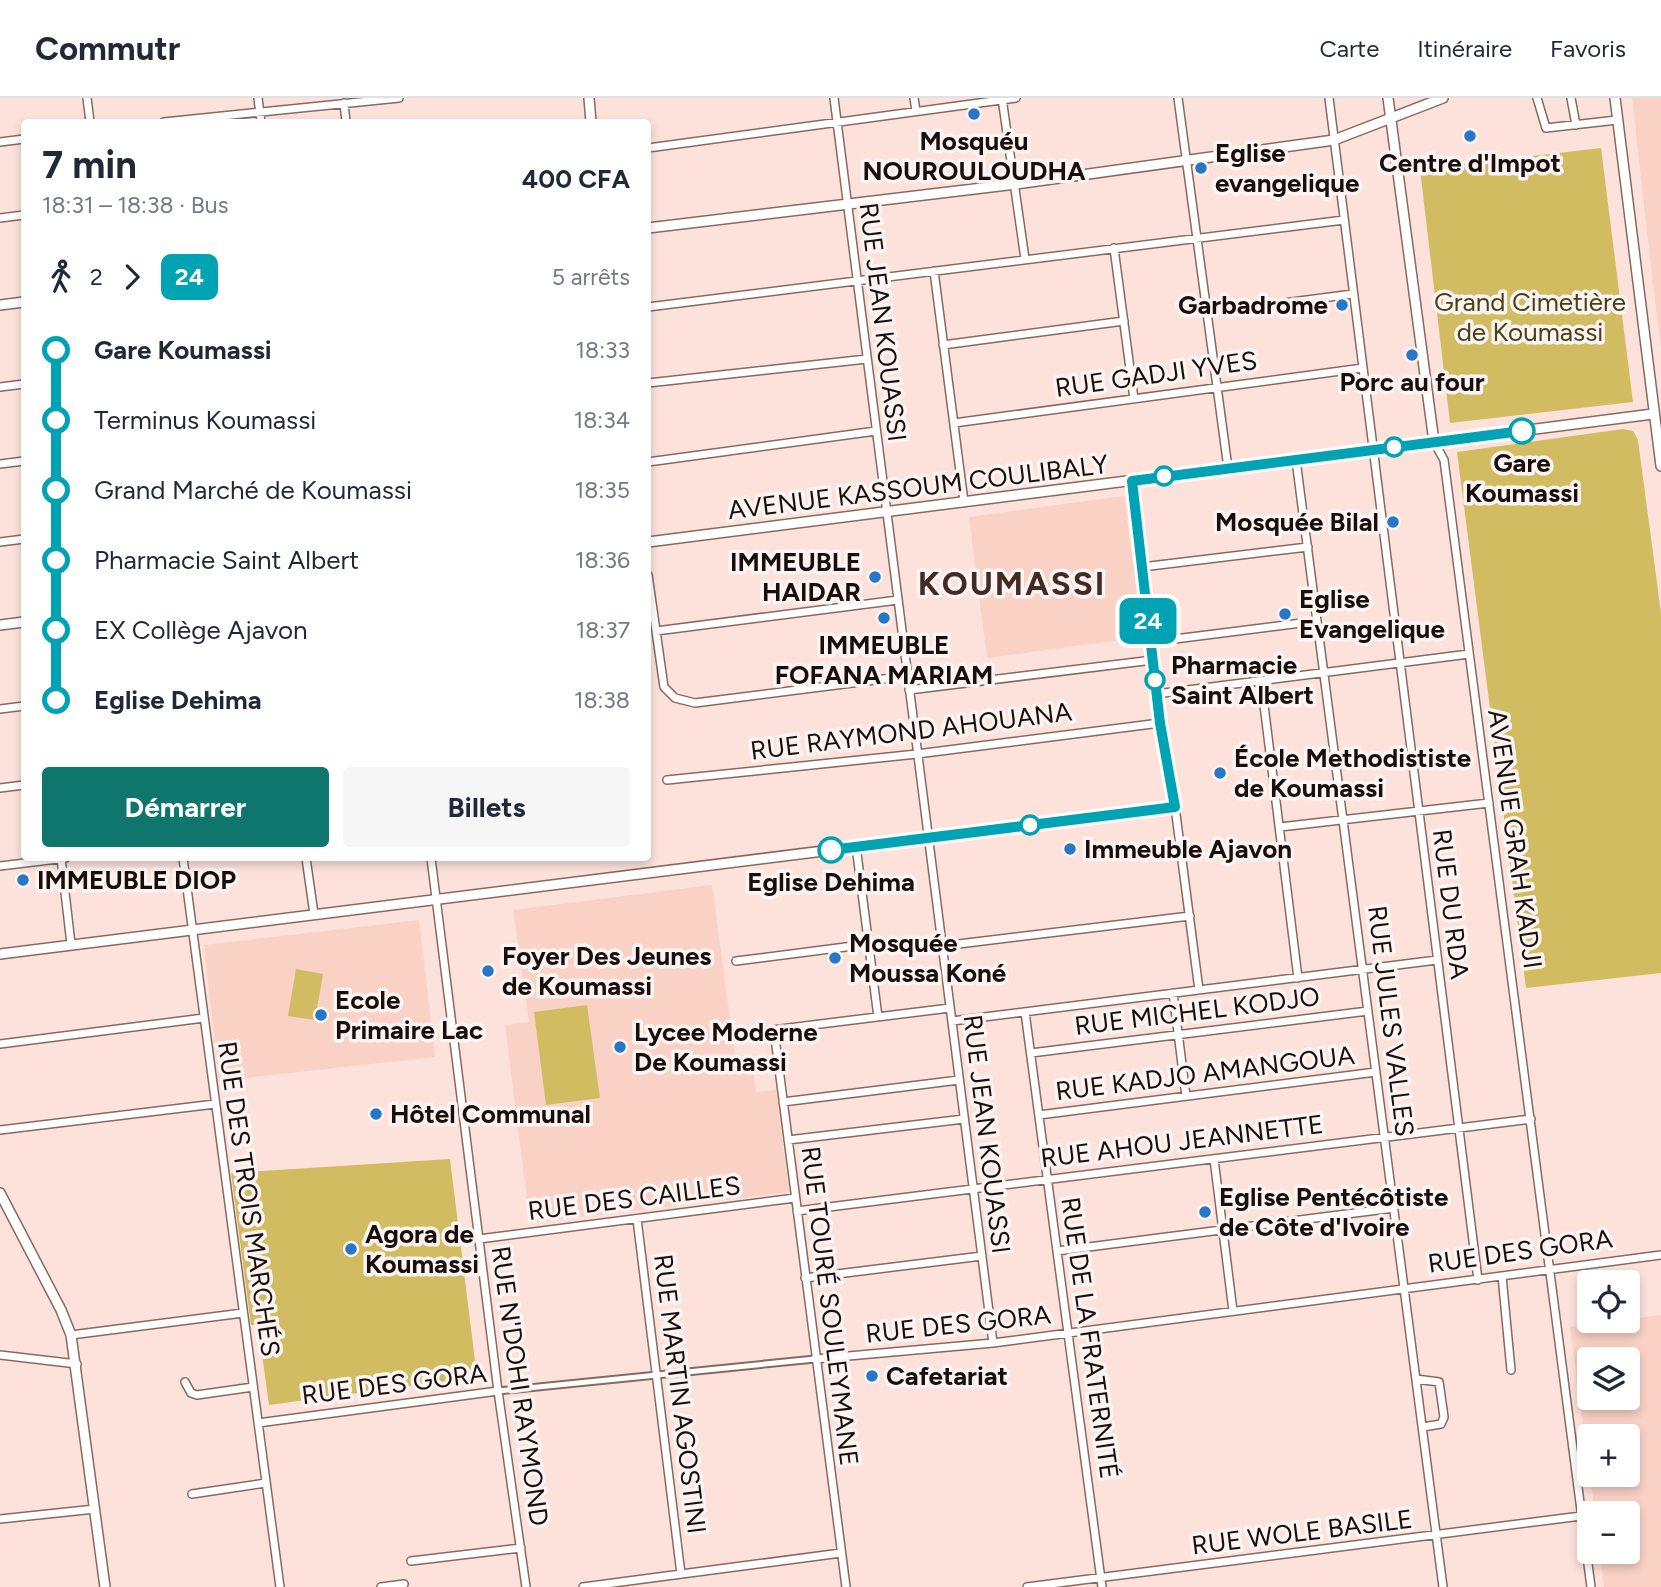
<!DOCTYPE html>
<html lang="fr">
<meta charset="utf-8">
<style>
:root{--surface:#fff;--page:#f6f6f7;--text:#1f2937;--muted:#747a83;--line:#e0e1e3;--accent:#0f766e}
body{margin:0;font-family:Figtree,sans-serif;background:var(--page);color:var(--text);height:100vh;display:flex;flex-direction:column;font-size:26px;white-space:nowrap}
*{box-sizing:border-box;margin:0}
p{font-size:23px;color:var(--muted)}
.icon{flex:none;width:38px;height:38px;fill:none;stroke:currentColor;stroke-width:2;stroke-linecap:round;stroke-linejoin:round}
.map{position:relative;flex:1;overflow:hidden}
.drawer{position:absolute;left:21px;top:21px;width:630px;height:742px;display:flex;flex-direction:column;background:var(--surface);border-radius:7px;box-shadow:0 4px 10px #0003}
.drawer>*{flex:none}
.badge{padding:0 14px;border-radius:10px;font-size:24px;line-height:46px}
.controls{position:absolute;left:1577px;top:1172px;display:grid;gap:14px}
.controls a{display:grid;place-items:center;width:63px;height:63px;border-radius:7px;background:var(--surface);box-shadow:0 4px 10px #0003;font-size:35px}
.map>.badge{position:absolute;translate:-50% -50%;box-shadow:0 0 0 4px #fff}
.legs{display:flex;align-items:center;gap:10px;height:77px;padding:0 21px;font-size:23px}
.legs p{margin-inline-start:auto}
.headline{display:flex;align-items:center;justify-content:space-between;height:119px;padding:0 21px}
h1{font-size:38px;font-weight:700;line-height:52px}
.primary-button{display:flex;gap:14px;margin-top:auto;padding:14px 21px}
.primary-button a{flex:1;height:80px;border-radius:7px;background:var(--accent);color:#fff;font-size:28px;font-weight:700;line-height:80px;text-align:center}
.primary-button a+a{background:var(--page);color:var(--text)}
ul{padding:0 21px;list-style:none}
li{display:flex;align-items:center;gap:24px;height:70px;font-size:26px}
li i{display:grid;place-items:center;width:10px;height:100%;margin:0 9px;background:currentColor}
li i::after{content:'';width:18px;height:18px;margin:-9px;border:5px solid;border-radius:50%;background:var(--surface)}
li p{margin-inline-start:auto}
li:first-child i{background:linear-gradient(#0000 50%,currentColor 0)}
li:last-child i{background:linear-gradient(currentColor 50%,#0000 0)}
header{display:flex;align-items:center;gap:42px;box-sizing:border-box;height:98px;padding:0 35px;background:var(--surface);border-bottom:2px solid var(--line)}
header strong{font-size:33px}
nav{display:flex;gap:38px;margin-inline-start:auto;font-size:24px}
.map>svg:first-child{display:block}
.built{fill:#f9d1c5;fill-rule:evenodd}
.green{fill:#d2bc61}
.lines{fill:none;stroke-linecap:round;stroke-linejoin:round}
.pedestrian-casing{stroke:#866a61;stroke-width:9}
.minor-casing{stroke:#866a61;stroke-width:10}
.tertiary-casing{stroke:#866a61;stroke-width:12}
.pedestrian{stroke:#fff;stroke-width:5}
.minor{stroke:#fff;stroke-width:7}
.tertiary{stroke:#fff;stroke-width:9}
.line-1-casing{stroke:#fff;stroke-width:16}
.line-1{stroke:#00a3b4;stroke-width:10}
.poi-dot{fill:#2877c6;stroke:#fbf4f2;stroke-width:2.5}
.stop-1-dot{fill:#fff;stroke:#00a3b4;stroke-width:3.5}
.labels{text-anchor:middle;stroke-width:7;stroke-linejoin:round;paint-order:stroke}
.poi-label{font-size:26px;font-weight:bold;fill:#180e0b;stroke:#fbf4f2;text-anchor:start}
.park-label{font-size:26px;fill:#4a4015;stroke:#fbf4f2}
.street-label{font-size:26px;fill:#180e0b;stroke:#fbf4f2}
.stop-label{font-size:26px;font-weight:bold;fill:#180e0b;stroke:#fbf4f2}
.district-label{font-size:33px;font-weight:bold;letter-spacing:2px;fill:#432b24;stroke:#fbf4f2}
</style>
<header>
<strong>Commutr</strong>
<nav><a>Carte</a><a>Itinéraire</a><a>Favoris</a></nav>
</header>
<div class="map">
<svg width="1661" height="1489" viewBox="0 0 1661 1489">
<rect width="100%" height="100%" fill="#fce2da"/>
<path class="built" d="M1632,0H1661V251L1647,134Z
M1124,398L1143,539L987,560L969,419Z
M712,787L737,973L753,971L756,994L776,992L789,1094L530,1125L505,927L529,924L513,812Z
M419,822L435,959L219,983L204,847Z
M1661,1217V1489H1604L1600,1454H1628V1416H1595L1590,1377H1628V1339H1589V1372L1570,1229ZM1589,1262H1628V1300H1589Z"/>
<path class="green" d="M1601,50L1633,304L1450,325L1420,71Z
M1623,331L1633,333L1638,342L1661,515V875L1526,890L1457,354Z
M296,871L323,876L315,922L288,918Z
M587,907L600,1000L546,1007L534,914Z
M450,1061L477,1279L269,1307L258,1227H251L231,1075Z"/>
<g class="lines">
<g class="pedestrian-casing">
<path id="pedestrian" d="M498,1293L815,1261"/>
</g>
<g class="minor-casing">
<path id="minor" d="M87,0L90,24
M258,0L261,24
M834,0L993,1245
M914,0L916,13
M1002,0L1025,161
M1178,0L1228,370
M1329,0L1478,1182
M1537,0L1546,30L1617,22
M1571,0L1576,27
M344,5L346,24
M164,24L399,0
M0,44L24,41
M648,50L1016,0
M0,120L24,117
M1114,150L1134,301
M934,173L964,404
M648,209L1344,122
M1207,215L1353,196
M943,247L1124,223
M648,285L867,261
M0,289L24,286
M954,325L1363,270
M1434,344L1444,362L1591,1489
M1296,362L1443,1489
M648,364L876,333
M0,366L24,363
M1132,383L1160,625L1175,709L1199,892
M0,444L24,441
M1142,469L1308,449
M648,477L664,589L675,600L695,605L907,578
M656,533L898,502
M1151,544L1317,523
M1261,583L1298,880
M909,592L1153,562
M1156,596L1469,556
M0,611L24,608
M667,682L917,656L1160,625
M0,690L24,687
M1280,729L1489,705
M856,748L878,919
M61,760L71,846
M183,760L280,1489
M306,760L314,816
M431,760L498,1293L526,1489
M0,768L66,760
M942,848L1190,818
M736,863L869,846
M1173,895L1186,998
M1025,914L1102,1489
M952,923L1437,862
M774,932L846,1489
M731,937L950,910
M0,946L204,920
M1031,955L1368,913
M783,1004L959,982
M1039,1017L1376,974
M0,1032L215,1006
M788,1042L964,1021
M1214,1061L1233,1213
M797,1113L1531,1021
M637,1121L681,1476
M479,1141L795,1100
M1057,1153L1394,1110
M1502,1178L1511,1272
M805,1180L982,1158
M71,1237L243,1215
M0,1257L77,1266
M815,1261L993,1245L1661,1157
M1416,1281L1439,1284L1444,1319L1441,1326L1423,1329
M185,1284L191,1295L197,1297L253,1289
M258,1325L498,1293
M192,1396L266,1385
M0,1421L95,1411
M411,1463L521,1450
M381,1489L404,1486
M583,1489L841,1455
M1027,1489L1581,1418"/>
</g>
<g class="tertiary-casing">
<path id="tertiary" d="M589,0L591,24
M1388,0L1434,344
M1615,0L1661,368
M648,130L1016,86L1334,42L1443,0
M0,207L24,204
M648,444L1653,316
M0,527L24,524
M0,856L1175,709
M0,1095L61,1212L71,1237L105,1489"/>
</g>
<use href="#pedestrian" class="pedestrian"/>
<use href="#minor" class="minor"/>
<use href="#tertiary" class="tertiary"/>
</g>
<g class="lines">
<g class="line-1-casing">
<path id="line-1" d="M831,752L1175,709L1160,625L1132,383L1522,333"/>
</g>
<use href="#line-1" class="line-1"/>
</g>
<g class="poi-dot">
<circle cx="974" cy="16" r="7"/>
<circle cx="1470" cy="38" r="7"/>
<circle cx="1201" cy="70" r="7"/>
<circle cx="1342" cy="207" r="7"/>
<circle cx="1412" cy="257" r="7"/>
<circle cx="1393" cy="424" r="7"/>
<circle cx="875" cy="479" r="7"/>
<circle cx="1285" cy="516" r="7"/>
<circle cx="884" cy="520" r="7"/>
<circle cx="1220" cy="675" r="7"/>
<circle cx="1070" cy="751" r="7"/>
<circle cx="23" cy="782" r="7"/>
<circle cx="835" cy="860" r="7"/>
<circle cx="488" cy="873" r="7"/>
<circle cx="321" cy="917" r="7"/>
<circle cx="620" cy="949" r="7"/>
<circle cx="376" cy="1016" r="7"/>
<circle cx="1205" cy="1114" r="7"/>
<circle cx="351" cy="1151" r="7"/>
<circle cx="872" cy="1278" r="7"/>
</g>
<g class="stop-1-dot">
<circle cx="1522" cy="333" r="12"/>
<circle cx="1394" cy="349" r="9"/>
<circle cx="1164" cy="378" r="9"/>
<circle cx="1155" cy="582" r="9"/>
<circle cx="1030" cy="727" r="9"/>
<circle cx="831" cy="752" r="12"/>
</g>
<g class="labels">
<g class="poi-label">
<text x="974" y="52" text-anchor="middle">Mosquéu<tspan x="974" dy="30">NOUROULOUDHA</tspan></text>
<text x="1215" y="64">Eglise<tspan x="1215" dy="30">evangelique</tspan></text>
<text x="1470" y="74" text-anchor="middle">Centre d'Impot</text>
<text x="1328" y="216" text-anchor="end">Garbadrome</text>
<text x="1412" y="293" text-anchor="middle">Porc au four</text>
<text x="1379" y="433" text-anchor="end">Mosquée Bilal</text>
<text x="861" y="473" text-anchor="end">IMMEUBLE<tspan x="861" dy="30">HAIDAR</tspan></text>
<text x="1299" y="510">Eglise<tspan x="1299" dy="30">Evangelique</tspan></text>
<text x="884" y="556" text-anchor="middle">IMMEUBLE<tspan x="884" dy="30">FOFANA MARIAM</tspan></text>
<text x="1234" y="669">École Methodististe<tspan x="1234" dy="30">de Koumassi</tspan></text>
<text x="1084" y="760">Immeuble Ajavon</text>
<text x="37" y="791">IMMEUBLE DIOP</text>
<text x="849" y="854">Mosquée<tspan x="849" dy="30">Moussa Koné</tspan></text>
<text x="502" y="867">Foyer Des Jeunes<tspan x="502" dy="30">de Koumassi</tspan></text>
<text x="335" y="911">Ecole<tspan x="335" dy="30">Primaire Lac</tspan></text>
<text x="634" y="943">Lycee Moderne<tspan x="634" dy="30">De Koumassi</tspan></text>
<text x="390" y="1025">Hôtel Communal</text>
<text x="1219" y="1108">Eglise Pentécôtiste<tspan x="1219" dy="30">de Côte d'Ivoire</tspan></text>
<text x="365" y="1145">Agora de<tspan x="365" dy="30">Koumassi</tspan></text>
<text x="886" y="1287">Cafetariat</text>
</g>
<g class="park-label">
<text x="1530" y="213">Grand Cimetière<tspan x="1530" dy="30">de Koumassi</tspan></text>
</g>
<g class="street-label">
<text transform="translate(883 224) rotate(83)" y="9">RUE JEAN KOUASSI</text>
<text transform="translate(1156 276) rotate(-8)" y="9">RUE GADJI YVES</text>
<text transform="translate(918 389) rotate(-7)" y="9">AVENUE KASSOUM COULIBALY</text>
<text transform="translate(911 633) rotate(-7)" y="9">RUE RAYMOND AHOUANA</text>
<text transform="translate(1515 741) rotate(82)" y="9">AVENUE GRAH KADJI</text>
<text transform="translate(1451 806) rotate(83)" y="9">RUE DU RDA</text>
<text transform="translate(1197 913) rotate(-7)" y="9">RUE MICHEL KODJO</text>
<text transform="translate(1391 923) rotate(83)" y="9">RUE JULES VALLES</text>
<text transform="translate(1205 975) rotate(-7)" y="9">RUE KADJO AMANGOUA</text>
<text transform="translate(987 1036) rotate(83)" y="9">RUE JEAN KOUASSI</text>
<text transform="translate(1182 1043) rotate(-7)" y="9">RUE AHOU JEANNETTE</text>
<text transform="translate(634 1100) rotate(-7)" y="9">RUE DES CAILLES</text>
<text transform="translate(249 1101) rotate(82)" y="9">RUE DES TROIS MARCHÉS</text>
<text transform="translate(1520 1153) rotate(-8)" y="9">RUE DES GORA</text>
<text transform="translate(830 1208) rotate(83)" y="9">RUE TOURÉ SOULEYMANE</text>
<text transform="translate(958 1226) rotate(-6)" y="9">RUE DES GORA</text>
<text transform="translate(1090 1240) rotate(82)" y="9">RUE DE LA FRATERNITÉ</text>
<text transform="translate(394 1286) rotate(-7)" y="9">RUE DES GORA</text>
<text transform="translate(520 1288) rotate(82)" y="9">RUE N'DOHI RAYMOND</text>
<text transform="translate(680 1296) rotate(83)" y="9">RUE MARTIN AGOSTINI</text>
<text transform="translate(1302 1434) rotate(-7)" y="9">RUE WOLE BASILE</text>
</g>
<g class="stop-label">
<text x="1522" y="374">Gare<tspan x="1522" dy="30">Koumassi</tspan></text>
<text x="1171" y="576" text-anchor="start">Pharmacie<tspan x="1171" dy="30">Saint Albert</tspan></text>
<text x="831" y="793">Eglise Dehima</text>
</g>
<g class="district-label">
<text x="1012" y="497">KOUMASSI</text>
</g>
</g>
</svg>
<div class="controls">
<a><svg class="icon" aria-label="locate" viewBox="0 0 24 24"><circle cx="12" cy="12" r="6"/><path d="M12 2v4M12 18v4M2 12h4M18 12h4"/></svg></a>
<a><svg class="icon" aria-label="layers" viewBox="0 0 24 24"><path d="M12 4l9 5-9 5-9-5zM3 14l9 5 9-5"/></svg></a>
<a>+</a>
<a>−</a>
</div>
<b class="badge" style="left:1148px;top:523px;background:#00a3b4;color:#fff">24</b>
<section class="drawer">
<div class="headline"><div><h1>7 min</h1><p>18:31 – 18:38 · Bus</p></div><b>400 CFA</b></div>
<div class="legs"><svg class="icon" aria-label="walk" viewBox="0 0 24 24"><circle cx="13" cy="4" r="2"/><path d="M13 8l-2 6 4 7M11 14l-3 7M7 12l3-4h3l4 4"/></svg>2<svg class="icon" aria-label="forward" viewBox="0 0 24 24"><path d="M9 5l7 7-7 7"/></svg><b class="badge" style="background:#00a3b4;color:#fff">24</b><p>5 arrêts</p></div>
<ul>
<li><i style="color:#00a3b4"></i><b>Gare Koumassi</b><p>18:33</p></li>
<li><i style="color:#00a3b4"></i><span>Terminus Koumassi</span><p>18:34</p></li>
<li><i style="color:#00a3b4"></i><span>Grand Marché de Koumassi</span><p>18:35</p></li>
<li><i style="color:#00a3b4"></i><span>Pharmacie Saint Albert</span><p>18:36</p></li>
<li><i style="color:#00a3b4"></i><span>EX Collège Ajavon</span><p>18:37</p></li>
<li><i style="color:#00a3b4"></i><b>Eglise Dehima</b><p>18:38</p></li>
</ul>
<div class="primary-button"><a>Démarrer</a><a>Billets</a></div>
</section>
</div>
